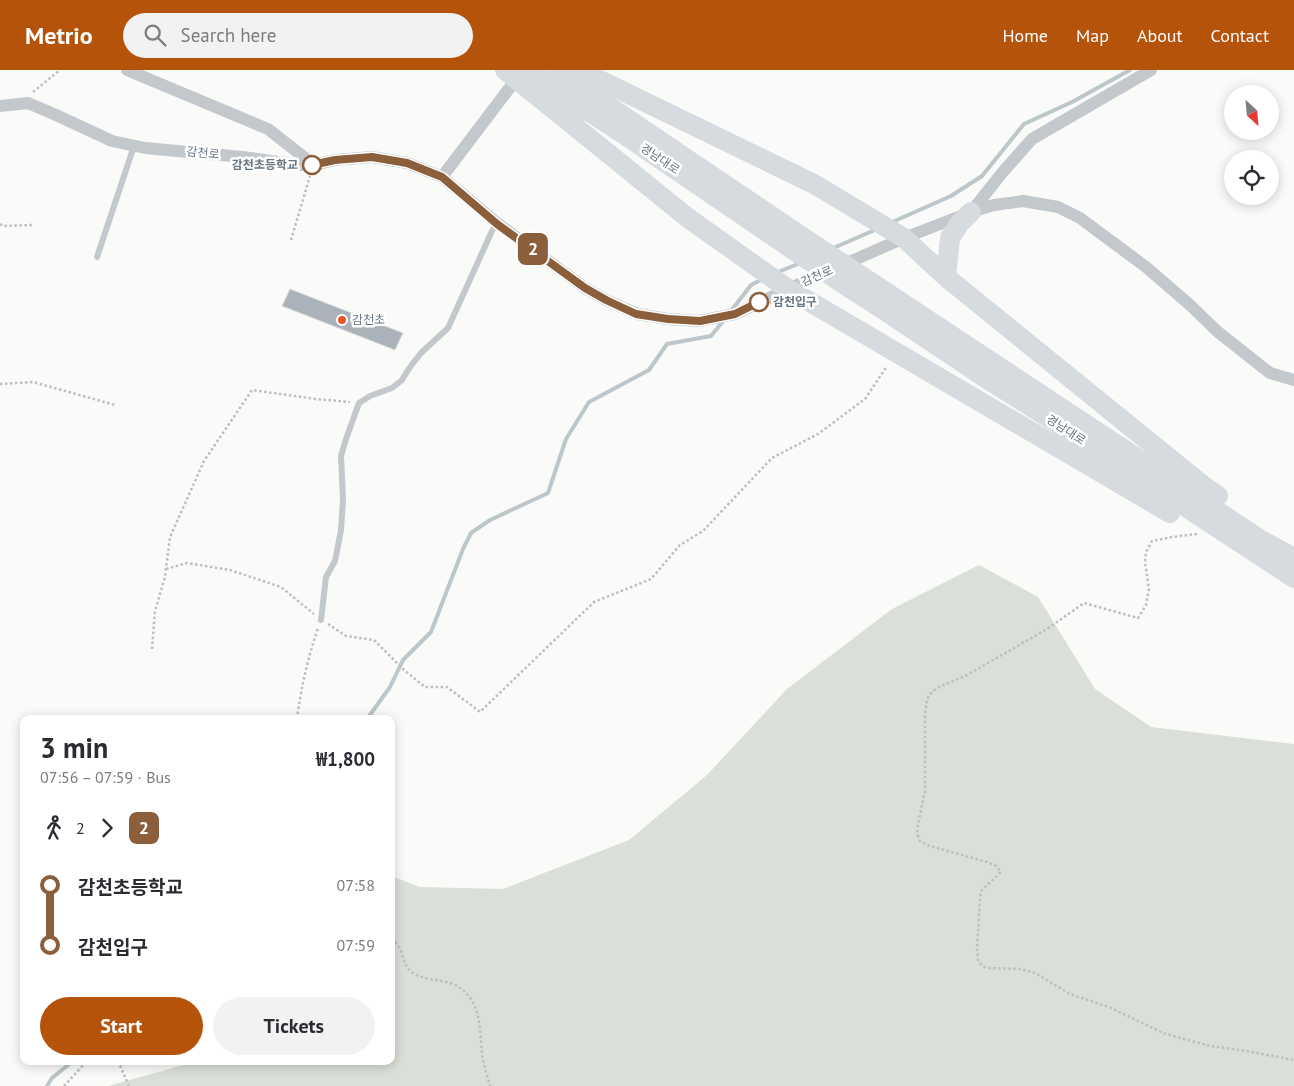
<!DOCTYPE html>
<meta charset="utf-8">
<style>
:root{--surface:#fff;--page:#f2f2f3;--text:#2b2b33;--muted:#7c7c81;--accent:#b45309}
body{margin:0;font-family:"PT Sans","Noto Sans KR",sans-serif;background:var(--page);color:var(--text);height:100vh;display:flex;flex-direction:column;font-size:19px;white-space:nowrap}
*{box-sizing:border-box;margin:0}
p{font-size:16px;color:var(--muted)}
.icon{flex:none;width:28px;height:28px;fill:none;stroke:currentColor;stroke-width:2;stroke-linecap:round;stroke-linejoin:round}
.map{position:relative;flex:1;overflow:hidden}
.side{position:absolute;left:20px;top:645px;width:375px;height:350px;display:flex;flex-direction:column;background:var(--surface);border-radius:10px;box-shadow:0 2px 12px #0003}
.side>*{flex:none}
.badge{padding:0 10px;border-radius:8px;font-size:18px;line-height:32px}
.needle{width:32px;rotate:154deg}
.tools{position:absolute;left:1224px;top:15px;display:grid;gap:10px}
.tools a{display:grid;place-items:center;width:55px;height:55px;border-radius:50%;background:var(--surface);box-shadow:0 2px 12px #0003;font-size:25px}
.map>.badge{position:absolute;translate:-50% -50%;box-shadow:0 0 0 2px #fff}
.legs{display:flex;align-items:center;gap:8px;height:55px;padding:0 20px;font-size:16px}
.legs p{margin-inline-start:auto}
.head{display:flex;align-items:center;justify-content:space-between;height:85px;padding:0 20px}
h1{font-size:28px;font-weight:700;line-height:38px}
.action{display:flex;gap:10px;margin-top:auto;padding:10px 20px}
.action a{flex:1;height:58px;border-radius:30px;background:var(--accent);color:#fff;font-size:20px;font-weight:700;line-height:58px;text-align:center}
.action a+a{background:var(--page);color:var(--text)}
ul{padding:0 20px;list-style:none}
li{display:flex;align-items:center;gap:18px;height:60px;font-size:19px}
li i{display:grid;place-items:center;width:8px;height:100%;margin:0 6px;background:currentColor}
li i::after{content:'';width:12px;height:12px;margin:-6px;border:4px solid;border-radius:50%;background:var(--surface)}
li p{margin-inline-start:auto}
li:first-child i{background:linear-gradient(#0000 50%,currentColor 0)}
li:last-child i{background:linear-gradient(currentColor 50%,#0000 0)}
header{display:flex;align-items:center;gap:30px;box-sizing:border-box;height:70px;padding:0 25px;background:var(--accent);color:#fff}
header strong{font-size:24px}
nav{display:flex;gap:28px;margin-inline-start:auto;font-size:18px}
.search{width:350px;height:45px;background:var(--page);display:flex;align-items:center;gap:12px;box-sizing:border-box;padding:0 18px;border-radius:28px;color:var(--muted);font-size:19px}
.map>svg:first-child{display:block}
.green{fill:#dadfd7}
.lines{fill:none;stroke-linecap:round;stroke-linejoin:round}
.stream{stroke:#bbc7cb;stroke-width:4}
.building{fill:#aab3b9;stroke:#dcdcda}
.path{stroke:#bbbfc2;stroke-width:2.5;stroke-dasharray:2.5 2.5;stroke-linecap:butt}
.service{stroke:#c3c8cc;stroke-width:6}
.minor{stroke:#c3c8cc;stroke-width:12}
.trunk{stroke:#d6dbdf;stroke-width:20}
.line-1-casing{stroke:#fff;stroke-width:11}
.line-1{stroke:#8b5e3c;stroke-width:8}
.stop-1-dot{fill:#fff;stroke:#8b5e3c;stroke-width:2.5}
.poi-dot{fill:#e4572e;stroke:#fff;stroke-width:2}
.labels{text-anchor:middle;stroke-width:5;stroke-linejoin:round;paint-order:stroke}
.street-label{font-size:12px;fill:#657683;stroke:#fff}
.stop-label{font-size:12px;font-weight:bold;fill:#657683;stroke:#fff;text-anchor:end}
.poi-label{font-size:12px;fill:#657683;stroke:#fff;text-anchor:start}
</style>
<header>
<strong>Metrio</strong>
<div class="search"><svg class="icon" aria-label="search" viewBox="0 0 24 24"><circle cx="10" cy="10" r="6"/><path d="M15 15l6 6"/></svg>Search here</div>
<nav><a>Home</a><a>Map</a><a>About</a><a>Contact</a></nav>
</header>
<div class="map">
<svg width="1294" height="1016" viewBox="0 0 1294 1016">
<rect width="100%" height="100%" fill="#fafaf8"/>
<path class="green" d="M979,495L1038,527L1095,619L1151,657L1294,674V1016H108L198,991H391V806L420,817L503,819L629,770L707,705L787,619L892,539Z"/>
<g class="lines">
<path class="stream" d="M890,153L951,126L982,106L1024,54L1072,32L1130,0
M831,179L877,159
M776,203L800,193
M731,241L751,215L763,209
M367,649L390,617L403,590L431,562L463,479L471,463L490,450L548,423L566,369L589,332L649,300L667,274L711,266L724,250
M47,1016L52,1008L73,991"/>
</g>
<path class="building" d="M290,219L403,263L395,280L282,236Z"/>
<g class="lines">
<path class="path" d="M33,22L60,0
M0,154L3,156L32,155
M291,170L310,106
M0,314L33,312L115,335
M1197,464L1172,467L1152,471L1146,482L1145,492L1149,519L1146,535L1138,548L1084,533L1047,559L967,605L939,617L932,622L927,629L925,646V721L917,759L918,766L920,771L927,775L987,792L996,796L1001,802L982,820L980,826L977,881L978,890L982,896L988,898L1021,899L1035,903L1070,924L1109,937L1163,963L1210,976L1247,981L1294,990
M166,499L187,493L230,500L281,517L314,544
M328,554L346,566L374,570L404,600L425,617H447L480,642L594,532L651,509L680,475L703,461L772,388L818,364L865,329L887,296
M152,579L155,541L165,507L170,467L204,391L252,320L316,329L350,332
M297,649C301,617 308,588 318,558
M391,869C396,872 401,878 402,884C405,892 405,898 413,903C425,911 445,909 457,916C482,931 479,958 482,982C483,994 487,1005 490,1016
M118,991L129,1016
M64,1016L87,991"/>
<path class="service" d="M97,187L134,76
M321,550L326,507L335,491L341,460L343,429L341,386L346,369L359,333L370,326L392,318L402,310L410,297L421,283L448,258L492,161L497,153"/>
<path class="minor" d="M127,0L268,59L314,95
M0,36L28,33L56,45L112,71L145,78L243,87L299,95H314L335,90L372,87L407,93L442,107L497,153L585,218L606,230L637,244L668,249L699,251L735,244L788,219L904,168L971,142L1002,103L1032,69L1151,0
M442,107L511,16
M971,142L994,135L1023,131L1058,137L1080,148L1146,197L1190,235L1218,262L1270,303L1294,310"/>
<path class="trunk" d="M505,0L688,148L788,219L1170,443
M525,0L622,63L839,211L884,240L981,305L1073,363L1294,508
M555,0L810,172L1261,470L1294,488
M579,0L814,114L904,168L946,207L1205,417L1218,426
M946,207L950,168L959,154L971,142"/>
</g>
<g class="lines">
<g class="line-1-casing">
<path id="line-1" d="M312,95L335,90L372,87L407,93L442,107L497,154L585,218L606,230L636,244L668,249L700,251L735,244L759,232"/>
</g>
<use href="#line-1" class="line-1"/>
</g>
<g class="stop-1-dot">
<circle cx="312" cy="95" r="9"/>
<circle cx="759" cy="232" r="9"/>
</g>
<circle class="poi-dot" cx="342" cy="250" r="5"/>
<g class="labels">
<g class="street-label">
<text transform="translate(203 83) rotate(6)" y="4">감천로</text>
<text transform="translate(660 89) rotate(34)" y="4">경남대로</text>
<text transform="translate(817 206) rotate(-24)" y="4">감천로</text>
<text transform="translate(1066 360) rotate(33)" y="4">경남대로</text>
</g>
<g class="stop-label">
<text x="298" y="99">감천초등학교</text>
<text x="773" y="236" text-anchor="start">감천입구</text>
</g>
<g class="poi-label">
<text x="352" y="254">감천초</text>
</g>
</g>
</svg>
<div class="tools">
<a><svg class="needle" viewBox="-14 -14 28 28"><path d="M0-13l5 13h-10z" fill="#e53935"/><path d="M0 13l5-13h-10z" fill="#7c7c81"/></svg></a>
<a><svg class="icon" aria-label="locate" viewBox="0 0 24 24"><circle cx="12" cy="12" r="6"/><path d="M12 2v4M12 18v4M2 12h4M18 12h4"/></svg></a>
</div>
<b class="badge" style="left:533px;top:179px;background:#8b5e3c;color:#fff">2</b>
<section class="side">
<div class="head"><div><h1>3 min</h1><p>07:56 – 07:59 · Bus</p></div><b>₩1,800</b></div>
<div class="legs"><svg class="icon" aria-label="walk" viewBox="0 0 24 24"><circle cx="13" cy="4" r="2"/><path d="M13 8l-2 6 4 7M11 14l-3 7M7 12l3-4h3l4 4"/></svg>2<svg class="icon" aria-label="forward" viewBox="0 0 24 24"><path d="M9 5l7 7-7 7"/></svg><b class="badge" style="background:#8b5e3c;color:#fff">2</b></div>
<ul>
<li><i style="color:#8b5e3c"></i><b>감천초등학교</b><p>07:58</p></li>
<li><i style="color:#8b5e3c"></i><b>감천입구</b><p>07:59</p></li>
</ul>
<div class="action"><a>Start</a><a>Tickets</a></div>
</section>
</div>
